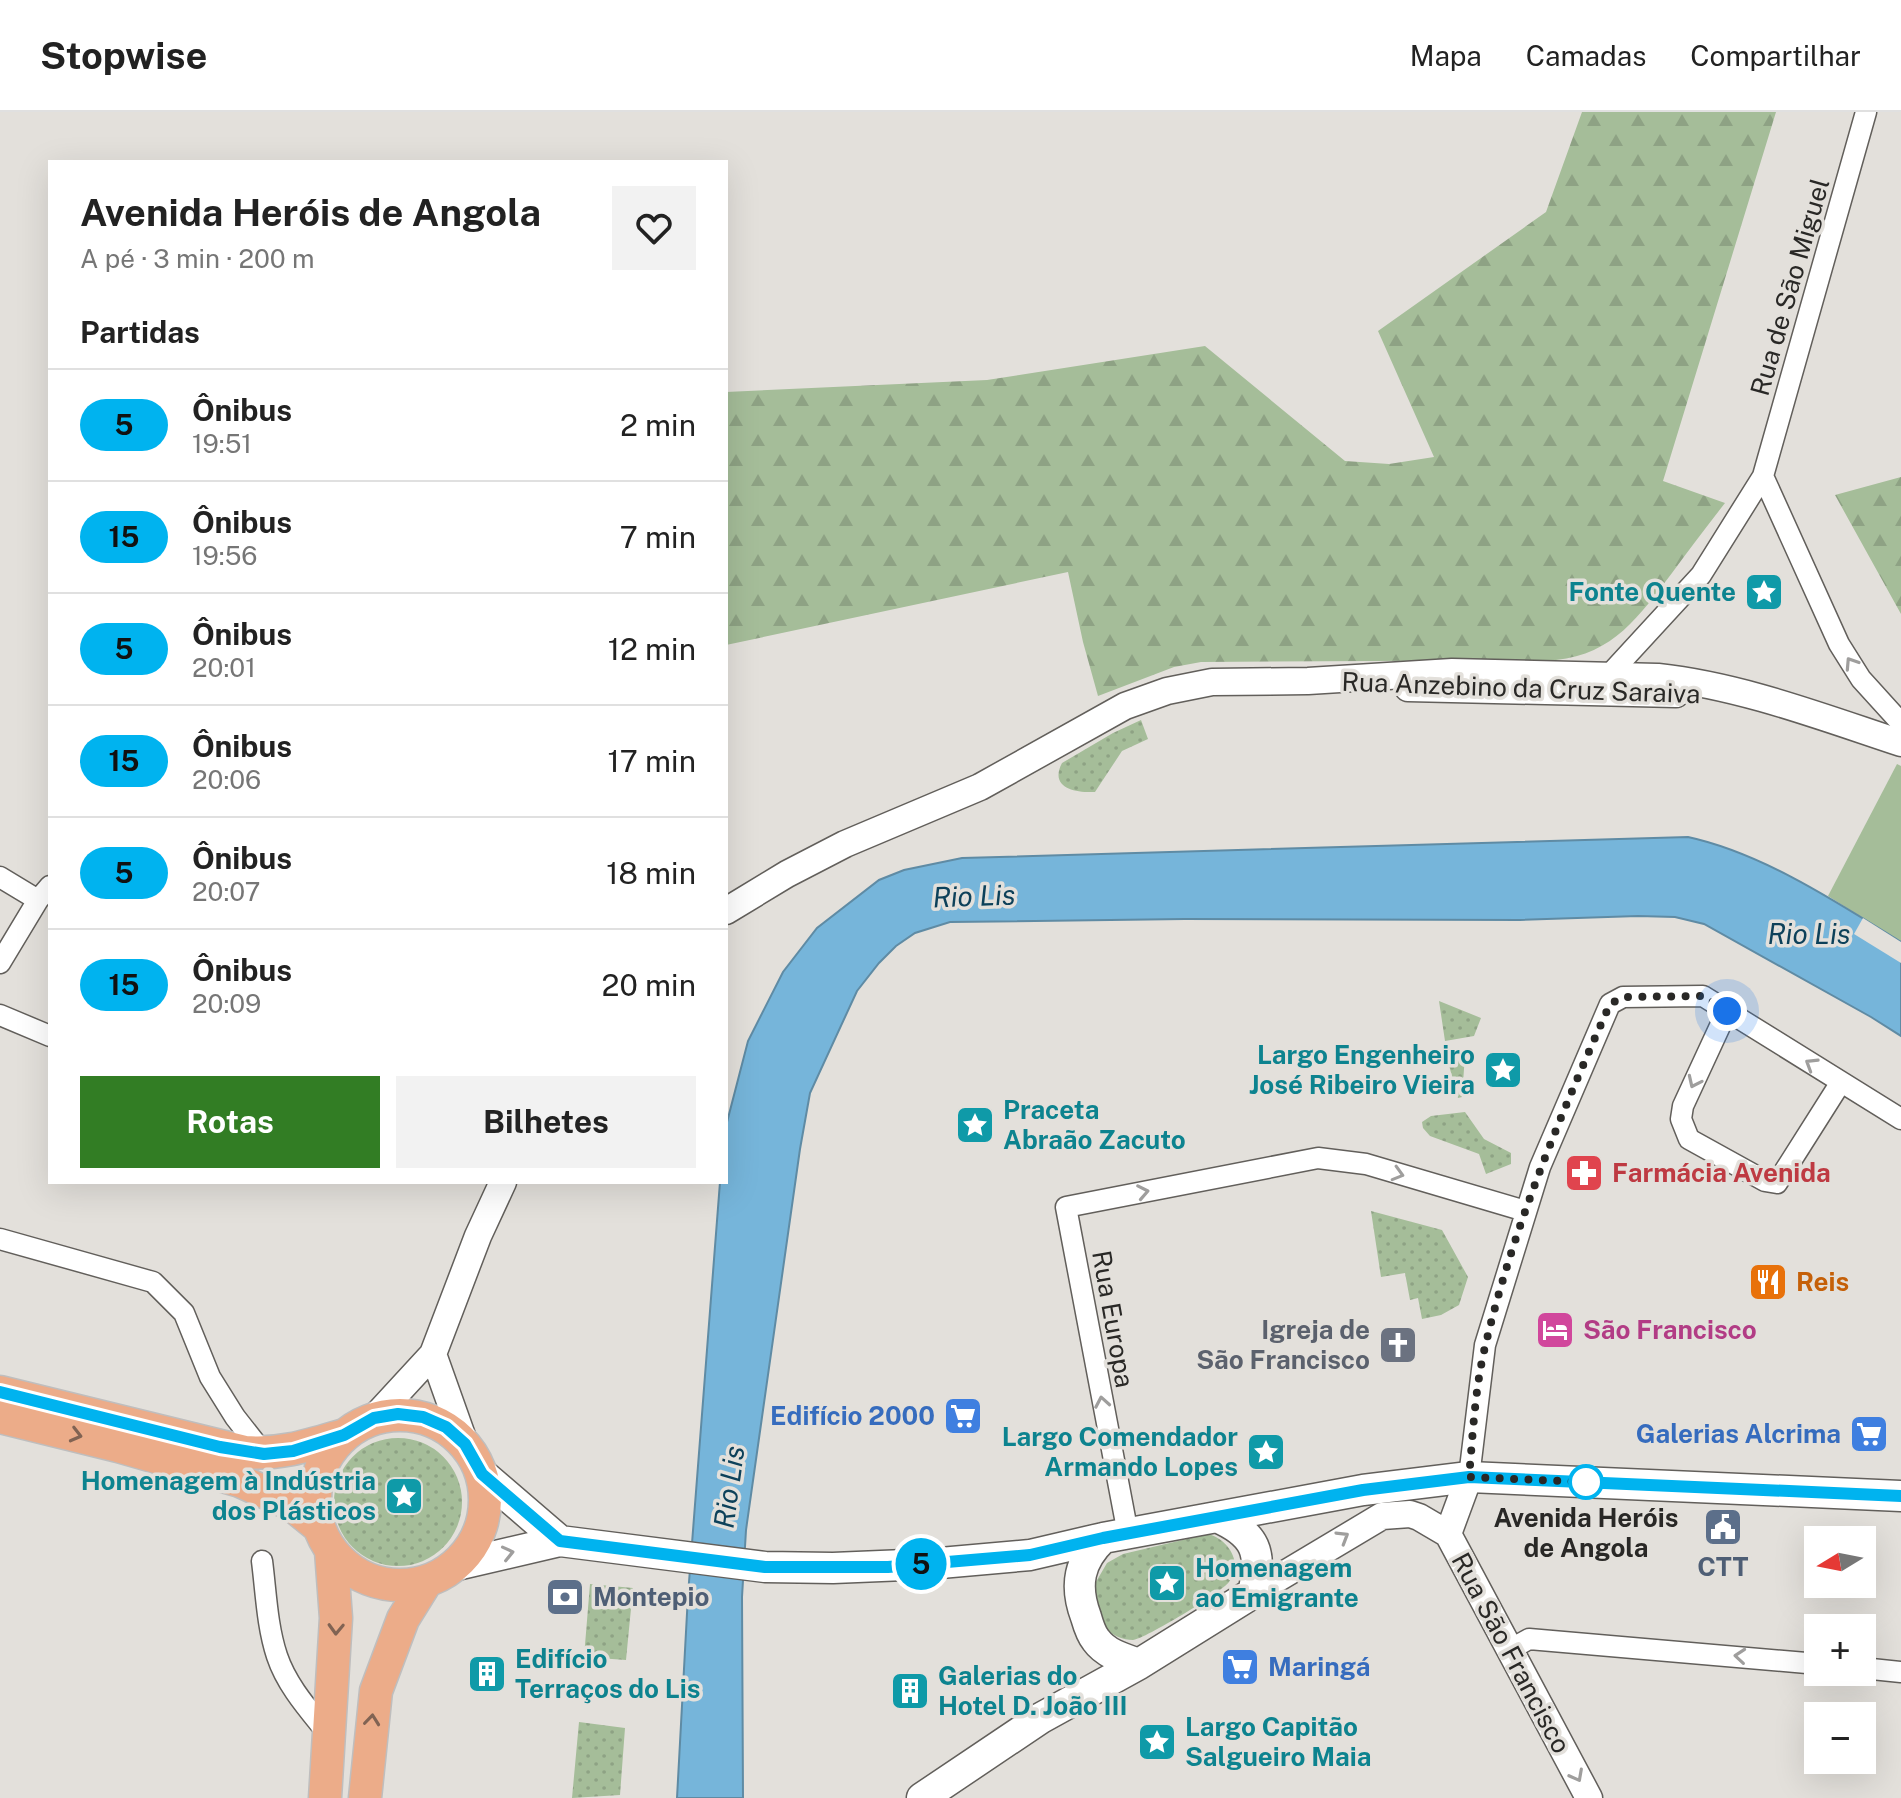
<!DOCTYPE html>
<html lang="pt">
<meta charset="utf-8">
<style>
:root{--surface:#fff;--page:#f2f2f2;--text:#222;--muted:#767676;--line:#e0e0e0;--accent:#327d24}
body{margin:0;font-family:"Public Sans",sans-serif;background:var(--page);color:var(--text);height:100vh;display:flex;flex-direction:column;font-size:30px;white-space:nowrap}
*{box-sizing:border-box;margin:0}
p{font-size:26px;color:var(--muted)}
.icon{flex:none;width:44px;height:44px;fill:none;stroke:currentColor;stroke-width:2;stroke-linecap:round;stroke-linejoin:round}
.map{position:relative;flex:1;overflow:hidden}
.drawer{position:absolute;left:48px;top:48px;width:680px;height:1024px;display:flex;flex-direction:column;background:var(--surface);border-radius:0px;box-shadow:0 8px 32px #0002}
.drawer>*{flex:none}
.badge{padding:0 16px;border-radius:26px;font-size:28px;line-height:52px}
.needle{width:52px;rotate:260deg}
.buttons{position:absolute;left:1804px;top:1414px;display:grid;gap:16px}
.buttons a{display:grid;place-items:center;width:72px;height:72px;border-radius:0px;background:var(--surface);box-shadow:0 8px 32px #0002;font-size:40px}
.you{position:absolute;width:40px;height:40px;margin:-20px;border:6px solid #fff;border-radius:50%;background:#1a73e8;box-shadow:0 0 0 12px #1a73e833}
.map>.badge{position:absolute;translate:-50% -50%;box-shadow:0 0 0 4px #fff}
h2{padding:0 32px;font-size:30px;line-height:72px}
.round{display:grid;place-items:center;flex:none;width:84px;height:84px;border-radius:0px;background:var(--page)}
.headline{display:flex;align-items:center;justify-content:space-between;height:136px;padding:0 32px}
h1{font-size:38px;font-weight:700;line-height:60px}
.button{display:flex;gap:16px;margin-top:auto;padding:16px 32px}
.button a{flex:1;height:92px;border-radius:0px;background:var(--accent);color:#fff;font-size:32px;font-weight:700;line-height:92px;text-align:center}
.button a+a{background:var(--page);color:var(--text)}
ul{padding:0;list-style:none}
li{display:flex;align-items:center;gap:24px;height:112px;padding:0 32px;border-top:2px solid var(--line)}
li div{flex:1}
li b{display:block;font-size:30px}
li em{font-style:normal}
li .badge{min-width:88px;font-weight:700;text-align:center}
header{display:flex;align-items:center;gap:48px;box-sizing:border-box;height:112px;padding:0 40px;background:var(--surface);border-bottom:2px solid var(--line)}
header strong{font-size:38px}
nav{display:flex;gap:44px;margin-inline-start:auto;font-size:28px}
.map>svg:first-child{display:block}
.grass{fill:url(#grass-dots)}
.forest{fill:url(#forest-firs)}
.park{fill:#a5bd99}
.water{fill:#76b5da;stroke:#5f8ba4;stroke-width:2}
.pier{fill:#e3e0db}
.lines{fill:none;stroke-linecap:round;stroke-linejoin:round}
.minor-casing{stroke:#625f5b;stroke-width:23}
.tertiary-casing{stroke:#625f5b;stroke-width:29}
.secondary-casing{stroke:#625f5b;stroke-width:33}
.primary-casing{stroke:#bfbebe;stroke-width:35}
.minor{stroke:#fff;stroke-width:20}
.tertiary{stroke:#fff;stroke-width:26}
.secondary{stroke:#fff;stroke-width:30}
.primary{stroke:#ecac89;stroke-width:32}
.oneway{stroke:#9f9e9d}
.oneway2{stroke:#816353}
.line-casing{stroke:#fff;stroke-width:18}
.line{stroke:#00b3ef;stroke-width:12}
.walk{stroke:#292826;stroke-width:8;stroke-dasharray:0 14.4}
.stop-dot{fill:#fff;stroke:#00b3ef;stroke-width:4}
.labels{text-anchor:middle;stroke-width:7;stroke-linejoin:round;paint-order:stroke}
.street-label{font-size:26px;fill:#292826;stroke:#e3e0db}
.culture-label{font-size:26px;font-weight:bold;fill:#0d838f;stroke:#e3e0db;text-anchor:start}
.health-label{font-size:26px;font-weight:bold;fill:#be3a42;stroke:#e3e0db;text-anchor:start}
.food-label{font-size:26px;font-weight:bold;fill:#c56008;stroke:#e3e0db;text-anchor:start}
.worship-label{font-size:26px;font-weight:bold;fill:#5b616d;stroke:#e3e0db;text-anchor:end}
.hotel-label{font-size:26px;font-weight:bold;fill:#b23c85;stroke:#e3e0db;text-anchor:start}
.shop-label{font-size:26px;font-weight:bold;fill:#366cbe;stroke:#e3e0db;text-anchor:end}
.stop-label{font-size:26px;font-weight:bold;fill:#292826;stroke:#e3e0db}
.service-label{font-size:26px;font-weight:bold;fill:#4e5e75;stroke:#e3e0db}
.water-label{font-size:28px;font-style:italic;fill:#0d415a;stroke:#e3e0db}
</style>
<header>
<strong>Stopwise</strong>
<nav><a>Mapa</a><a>Camadas</a><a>Compartilhar</a></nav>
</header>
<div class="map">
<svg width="1901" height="1686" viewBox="0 0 1901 1686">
<defs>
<pattern id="grass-dots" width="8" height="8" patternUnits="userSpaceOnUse" patternTransform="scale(2)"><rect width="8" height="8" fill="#a5bd99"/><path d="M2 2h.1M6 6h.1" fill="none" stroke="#8ea284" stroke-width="1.8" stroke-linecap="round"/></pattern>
<pattern id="forest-firs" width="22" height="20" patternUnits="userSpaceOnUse" patternTransform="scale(2)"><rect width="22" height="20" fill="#a5bd99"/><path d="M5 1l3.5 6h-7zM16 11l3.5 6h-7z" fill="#8ea284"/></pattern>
</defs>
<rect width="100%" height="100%" fill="#e3e0db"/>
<path class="grass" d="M1141,608L1148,627L1122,639L1095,680C1075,681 1049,676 1062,651L1113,621Z
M1439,889L1481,906L1474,924L1445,929Z
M1465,943L1462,985L1458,986L1447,946Z
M1465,1000L1484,1027L1511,1041V1052L1486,1062L1479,1042L1430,1024L1423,1016L1422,1010L1431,1004Z
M1371,1099L1442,1118L1468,1165L1459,1193L1441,1203L1422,1207L1418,1186L1410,1188L1405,1161L1381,1165Z
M334 1390a64 64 0 1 1 128 0a64 64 0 1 1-128 0Z
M1208,1422C1228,1427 1244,1451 1229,1470C1222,1480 1145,1527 1133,1528C1123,1528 1113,1524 1105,1516C1096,1508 1096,1487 1093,1475L1107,1451L1123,1442Z
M590,1472L633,1476L626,1548L584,1545Z
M579,1610L625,1616L620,1683L572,1686Z"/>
<path class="forest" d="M1582,0H1776L1663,369L1725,391C1707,414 1689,438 1672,461C1639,504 1614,542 1556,548L1201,550L1174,555L1098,584L1083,530L1068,460L726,533V280L987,268L1205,234L1345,349L1389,352L1434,345L1378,219L1546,100Z
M1901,365V502L1835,383Z"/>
<path class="park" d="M1897,652L1901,654V830L1828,784Z"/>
<path class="water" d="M1688,725C1762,741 1837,790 1901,830V924L1871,905L1704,812L1675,805L1638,804L1520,808L1185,807L950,810L915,821L896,834L879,851L857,879L810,981L800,1037L746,1418L742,1485L743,1686H677L688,1483L720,1070H726V1014L748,929L783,860L817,816L879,768L904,758L962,746Z"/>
<path class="pier" d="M1863,806L1901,830V851L1854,822Z"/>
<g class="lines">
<g class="minor-casing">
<path id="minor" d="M1763,364L1839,532L1861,567L1901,611
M1609,563L1701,463L1763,364L1866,0
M0,765L38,788
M0,851L38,788L50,774
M1727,899L1683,994L1681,1007L1689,1027L1765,1069L1777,1071L1841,970
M0,903L50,924
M0,1127L153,1170L184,1201L210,1265L235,1305L264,1342
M1469,1365L1485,1233L1540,1055L1610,892L1623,885L1703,884L1901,1007
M1128,1422L1066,1095L1318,1046L1366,1052L1525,1099
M262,1449C266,1480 267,1514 277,1544C287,1574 309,1598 329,1623
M1509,1538L1529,1527L1818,1552
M1862,1556L1901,1560"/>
</g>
<g class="tertiary-casing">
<path id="tertiary" d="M1408,576L1676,582
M726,799L787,762L845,732L980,675L1125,594L1167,579L1212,570L1308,569L1452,560L1658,565C1741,574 1822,605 1901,631
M433,1242L465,1332
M374,1306L433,1242L478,1124L503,1070
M1448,1422L1469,1365
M1253,1481L1382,1404L1410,1402L1419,1405L1448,1422L1589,1686"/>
</g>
<g class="secondary-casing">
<path id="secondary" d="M482,1362L560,1429
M1103,1426C1079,1449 1074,1473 1086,1505C1088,1512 1091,1522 1096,1528C1106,1542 1124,1547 1139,1552
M457,1453L560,1429L765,1455L833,1456L929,1452L1030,1443L1103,1426L1363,1378L1469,1365L1901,1384
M922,1686L1041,1606L1139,1552L1253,1481C1263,1441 1256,1422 1217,1405"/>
</g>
<g class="primary-casing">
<path id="primary" d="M0,1280L245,1340C281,1343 310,1333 344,1323
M315 1388a85 85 0 1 1 170 0a85 85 0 1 1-170 0Z
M0,1305L118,1334L240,1369L291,1392L318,1414
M325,1686L336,1506L331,1439
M365,1686L376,1579L403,1507L426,1470"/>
</g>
<use href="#minor" class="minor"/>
<use href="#tertiary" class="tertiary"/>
<use href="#secondary" class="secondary"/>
<use href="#primary" class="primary"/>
</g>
<defs><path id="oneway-chevron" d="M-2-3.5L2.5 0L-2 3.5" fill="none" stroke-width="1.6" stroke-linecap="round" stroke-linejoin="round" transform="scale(2)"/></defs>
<g class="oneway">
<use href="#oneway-chevron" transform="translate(1851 551) rotate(-123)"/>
<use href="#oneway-chevron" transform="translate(1811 952) rotate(-148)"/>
<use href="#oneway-chevron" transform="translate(1694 970) rotate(115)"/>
<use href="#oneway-chevron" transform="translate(1398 1062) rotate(16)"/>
<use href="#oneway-chevron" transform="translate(1143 1080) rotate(-11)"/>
<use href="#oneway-chevron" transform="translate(1102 1290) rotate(-100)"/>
<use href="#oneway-chevron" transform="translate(1343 1425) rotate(-31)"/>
<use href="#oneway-chevron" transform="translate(508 1441) rotate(-13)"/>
<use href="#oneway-chevron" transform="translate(1740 1544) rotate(-175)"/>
<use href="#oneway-chevron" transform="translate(1577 1664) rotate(62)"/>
</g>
<g class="oneway2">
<use href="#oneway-chevron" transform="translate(76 1323) rotate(14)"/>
<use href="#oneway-chevron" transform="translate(336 1517) rotate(92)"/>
<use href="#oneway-chevron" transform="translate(372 1608) rotate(-84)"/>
</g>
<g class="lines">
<g class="line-casing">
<path id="line" d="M0,1280L220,1335L264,1342L293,1339L344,1323L374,1306L398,1302L423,1305L446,1315L465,1332L482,1362L560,1429L765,1455H888L1030,1443L1103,1426L1363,1378L1469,1365L1901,1384"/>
</g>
<use href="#line" class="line"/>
<path class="walk" d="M1586,1370L1469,1365C1473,1321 1475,1274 1486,1231C1514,1113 1561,1002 1610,892L1623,885L1703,884L1727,899"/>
</g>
<defs>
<g id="sight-square" transform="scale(2)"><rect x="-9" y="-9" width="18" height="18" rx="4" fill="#0f9aa8" stroke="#e3e0db"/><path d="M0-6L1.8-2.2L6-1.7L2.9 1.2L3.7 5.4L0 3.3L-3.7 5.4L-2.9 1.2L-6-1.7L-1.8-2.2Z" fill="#fff"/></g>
<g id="pharmacy-square" transform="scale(2)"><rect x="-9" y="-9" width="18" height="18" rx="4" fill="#e0444e" stroke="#e3e0db"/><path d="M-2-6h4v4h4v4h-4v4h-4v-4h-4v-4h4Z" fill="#fff"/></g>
<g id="restaurant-square" transform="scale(2)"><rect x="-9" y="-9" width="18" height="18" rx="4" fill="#e8710a" stroke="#e3e0db"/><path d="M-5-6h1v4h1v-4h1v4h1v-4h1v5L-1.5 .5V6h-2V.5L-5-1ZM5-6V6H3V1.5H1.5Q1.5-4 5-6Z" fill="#fff"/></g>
<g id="hotel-square" transform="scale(2)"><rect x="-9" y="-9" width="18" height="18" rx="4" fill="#d1479c" stroke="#e3e0db"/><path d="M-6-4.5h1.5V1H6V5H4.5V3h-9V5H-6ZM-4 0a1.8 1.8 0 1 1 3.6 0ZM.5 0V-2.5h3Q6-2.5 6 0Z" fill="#fff"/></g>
<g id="church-square" transform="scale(2)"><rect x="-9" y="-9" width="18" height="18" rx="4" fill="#6b7280" stroke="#e3e0db"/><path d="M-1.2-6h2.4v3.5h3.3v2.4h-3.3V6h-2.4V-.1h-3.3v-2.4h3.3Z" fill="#fff"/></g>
<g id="supermarket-square" transform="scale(2)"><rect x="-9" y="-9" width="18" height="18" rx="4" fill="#3f7fe0" stroke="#e3e0db"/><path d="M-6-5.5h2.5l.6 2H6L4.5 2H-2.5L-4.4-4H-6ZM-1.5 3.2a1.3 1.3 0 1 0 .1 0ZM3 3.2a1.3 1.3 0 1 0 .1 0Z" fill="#fff"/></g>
<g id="civic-square" transform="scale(2)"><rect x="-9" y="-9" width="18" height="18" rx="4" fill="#5c6f8a" stroke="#e3e0db"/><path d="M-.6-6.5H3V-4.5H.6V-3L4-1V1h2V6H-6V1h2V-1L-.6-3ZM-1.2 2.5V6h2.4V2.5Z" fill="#fff"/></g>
<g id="bank-square" transform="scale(2)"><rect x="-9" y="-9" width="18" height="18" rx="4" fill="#5c6f8a" stroke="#e3e0db"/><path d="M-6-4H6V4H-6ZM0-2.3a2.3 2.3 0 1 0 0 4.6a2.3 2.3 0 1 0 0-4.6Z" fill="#fff"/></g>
<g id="building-square" transform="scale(2)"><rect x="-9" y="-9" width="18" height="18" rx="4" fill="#0f9aa8" stroke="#e3e0db"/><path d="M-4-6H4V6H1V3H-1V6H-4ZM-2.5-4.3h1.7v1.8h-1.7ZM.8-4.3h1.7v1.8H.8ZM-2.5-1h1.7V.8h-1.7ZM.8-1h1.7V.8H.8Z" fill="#fff"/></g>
</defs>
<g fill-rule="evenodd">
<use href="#sight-square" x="1764" y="480"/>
<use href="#sight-square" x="1503" y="958"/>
<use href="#sight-square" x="975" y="1013"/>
<use href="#pharmacy-square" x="1584" y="1061"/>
<use href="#restaurant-square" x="1768" y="1170"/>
<use href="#hotel-square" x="1555" y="1218"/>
<use href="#church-square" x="1398" y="1233"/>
<use href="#supermarket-square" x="963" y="1304"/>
<use href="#supermarket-square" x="1869" y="1322"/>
<use href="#sight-square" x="1266" y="1340"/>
<use href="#sight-square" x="404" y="1384"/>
<use href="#civic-square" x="1723" y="1415"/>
<use href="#sight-square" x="1167" y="1471"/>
<use href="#bank-square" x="565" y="1485"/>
<use href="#supermarket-square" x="1240" y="1555"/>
<use href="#building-square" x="487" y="1562"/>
<use href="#building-square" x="910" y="1579"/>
<use href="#sight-square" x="1157" y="1630"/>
</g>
<circle class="stop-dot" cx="1586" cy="1370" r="16"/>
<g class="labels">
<g class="street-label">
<text transform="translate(1790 175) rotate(-74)" y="9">Rua de São Miguel</text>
<text transform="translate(1521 576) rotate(2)" y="9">Rua Anzebino da Cruz Saraiva</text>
<text transform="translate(1113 1207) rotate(80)" y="9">Rua Europa</text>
<text transform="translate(1511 1541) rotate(62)" y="9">Rua São Francisco</text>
</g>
<g class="culture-label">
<text x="1736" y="489" text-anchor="end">Fonte Quente</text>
<text x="1475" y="952" text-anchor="end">Largo Engenheiro<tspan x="1475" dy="30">José Ribeiro Vieira</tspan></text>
<text x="1003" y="1007">Praceta<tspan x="1003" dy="30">Abraão Zacuto</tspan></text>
<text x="1238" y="1334" text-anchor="end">Largo Comendador<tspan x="1238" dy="30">Armando Lopes</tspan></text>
<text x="376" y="1378" text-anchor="end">Homenagem à Indústria<tspan x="376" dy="30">dos Plásticos</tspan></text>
<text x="1195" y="1465">Homenagem<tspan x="1195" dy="30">ao Emigrante</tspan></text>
<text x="515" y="1556">Edifício<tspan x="515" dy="30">Terraços do Lis</tspan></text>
<text x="938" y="1573">Galerias do<tspan x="938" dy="30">Hotel D. João III</tspan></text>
<text x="1185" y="1624">Largo Capitão<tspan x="1185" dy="30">Salgueiro Maia</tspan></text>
</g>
<g class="health-label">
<text x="1612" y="1070">Farmácia Avenida</text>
</g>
<g class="food-label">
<text x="1796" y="1179">Reis</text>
</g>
<g class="worship-label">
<text x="1370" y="1227">Igreja de<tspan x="1370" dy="30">São Francisco</tspan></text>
</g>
<g class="hotel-label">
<text x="1583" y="1227">São Francisco</text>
</g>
<g class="shop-label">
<text x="935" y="1313">Edifício 2000</text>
<text x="1841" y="1331">Galerias Alcrima</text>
<text x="1268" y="1564" text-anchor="start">Maringá</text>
</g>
<g class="stop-label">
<text x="1586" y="1415">Avenida Heróis<tspan x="1586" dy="30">de Angola</tspan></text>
</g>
<g class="service-label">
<text x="1723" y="1464">CTT</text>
<text x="593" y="1494" text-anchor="start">Montepio</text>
</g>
<g class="water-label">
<text transform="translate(974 784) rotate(-2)" y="10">Rio Lis</text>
<text x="1809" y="832">Rio Lis</text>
<text transform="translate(729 1375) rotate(-82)" y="10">Rio Lis</text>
</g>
</g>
</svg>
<div class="buttons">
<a><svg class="needle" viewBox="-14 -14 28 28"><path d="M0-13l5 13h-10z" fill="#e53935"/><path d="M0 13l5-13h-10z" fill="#767676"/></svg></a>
<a>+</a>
<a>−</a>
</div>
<div class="you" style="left:1727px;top:899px"></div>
<b class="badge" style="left:921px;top:1452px;background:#00b3ef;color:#111">5</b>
<section class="drawer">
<div class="headline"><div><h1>Avenida Heróis de Angola</h1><p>A pé · 3 min · 200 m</p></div><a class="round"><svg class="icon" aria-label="heart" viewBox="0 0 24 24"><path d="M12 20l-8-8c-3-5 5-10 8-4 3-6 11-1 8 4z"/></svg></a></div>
<h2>Partidas</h2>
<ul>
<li><span class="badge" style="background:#00b3ef;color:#111">5</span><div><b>Ônibus</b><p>19:51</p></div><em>2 min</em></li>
<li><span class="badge" style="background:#00b3ef;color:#111">15</span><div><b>Ônibus</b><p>19:56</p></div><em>7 min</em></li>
<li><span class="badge" style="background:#00b3ef;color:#111">5</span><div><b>Ônibus</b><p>20:01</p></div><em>12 min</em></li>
<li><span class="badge" style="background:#00b3ef;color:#111">15</span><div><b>Ônibus</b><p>20:06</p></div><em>17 min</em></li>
<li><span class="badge" style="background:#00b3ef;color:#111">5</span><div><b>Ônibus</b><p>20:07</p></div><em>18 min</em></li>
<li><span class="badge" style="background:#00b3ef;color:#111">15</span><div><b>Ônibus</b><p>20:09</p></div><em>20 min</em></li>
</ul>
<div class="button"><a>Rotas</a><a>Bilhetes</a></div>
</section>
</div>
